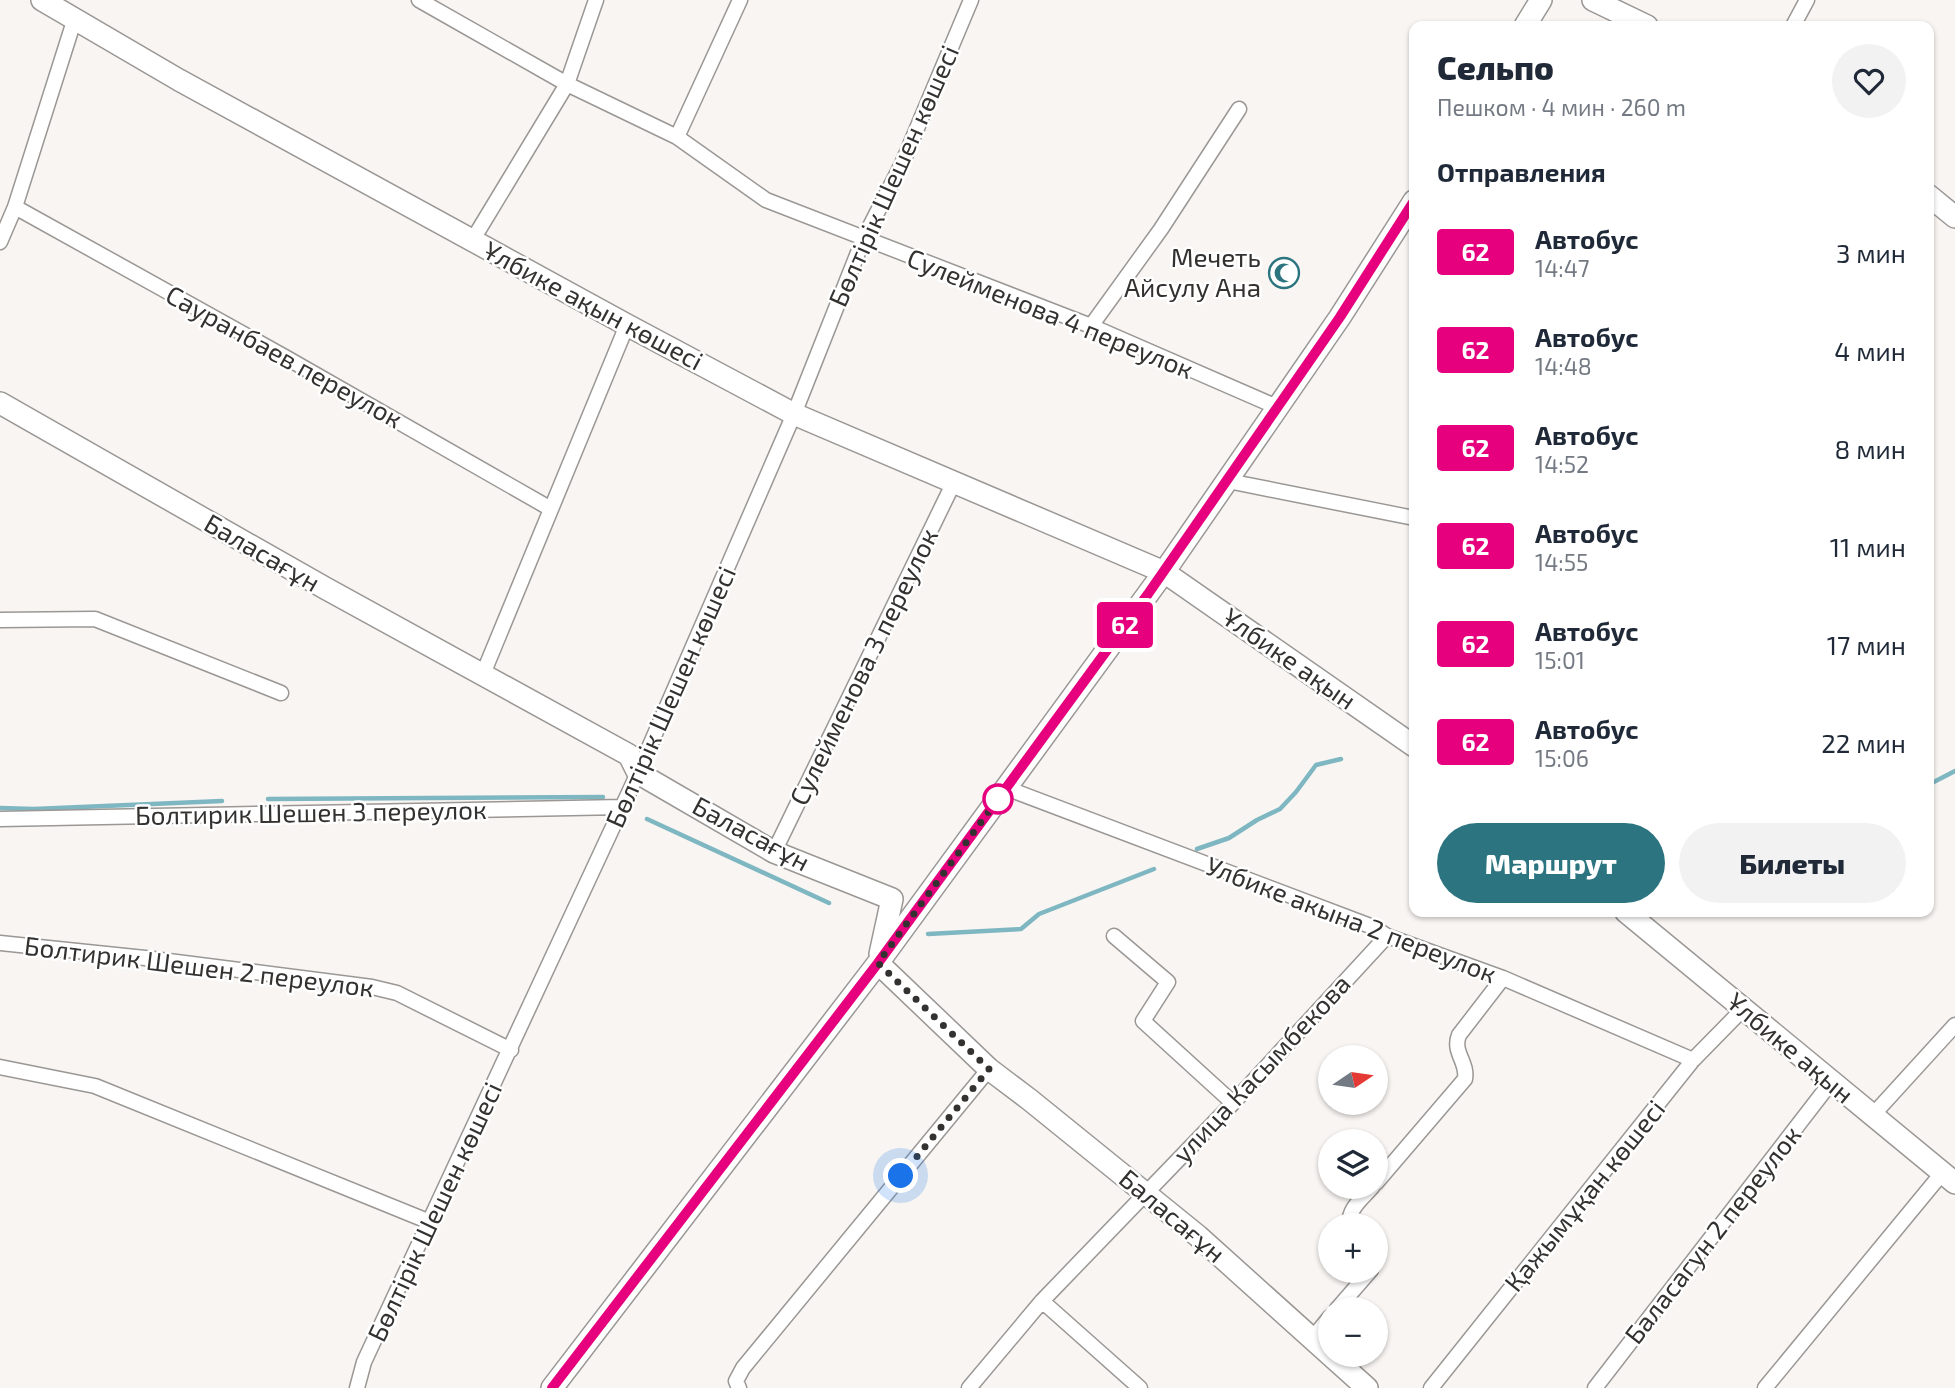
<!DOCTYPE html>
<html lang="ru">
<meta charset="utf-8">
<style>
:root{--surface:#fff;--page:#f2f2f3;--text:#1f2937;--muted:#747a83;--accent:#2c747f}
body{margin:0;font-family:"Exo 2",sans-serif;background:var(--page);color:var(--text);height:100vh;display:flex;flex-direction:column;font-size:26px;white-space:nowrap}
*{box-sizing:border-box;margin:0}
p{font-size:23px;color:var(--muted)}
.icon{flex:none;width:38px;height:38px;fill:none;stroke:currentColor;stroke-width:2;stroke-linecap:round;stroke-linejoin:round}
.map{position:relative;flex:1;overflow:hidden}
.sheet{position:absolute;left:1409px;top:21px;width:525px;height:896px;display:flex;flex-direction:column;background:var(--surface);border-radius:14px;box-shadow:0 2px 5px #0004}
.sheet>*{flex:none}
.badge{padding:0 14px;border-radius:5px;font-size:24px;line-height:46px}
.needle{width:46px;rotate:77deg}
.fabs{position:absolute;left:1318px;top:1045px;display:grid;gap:14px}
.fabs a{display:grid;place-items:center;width:70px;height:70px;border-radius:50%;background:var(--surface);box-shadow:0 2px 5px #0004;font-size:35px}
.you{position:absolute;width:35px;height:35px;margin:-18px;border:5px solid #fff;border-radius:50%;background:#1a73e8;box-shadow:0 0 0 10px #1a73e833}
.map>.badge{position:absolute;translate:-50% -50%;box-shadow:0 0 0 4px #fff}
h2{padding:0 28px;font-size:26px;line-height:63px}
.round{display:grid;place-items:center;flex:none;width:74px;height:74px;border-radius:37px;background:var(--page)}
.head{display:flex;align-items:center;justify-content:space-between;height:119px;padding:0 28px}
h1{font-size:33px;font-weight:800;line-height:52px}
.action{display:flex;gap:14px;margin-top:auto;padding:14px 28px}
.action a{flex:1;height:80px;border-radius:42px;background:var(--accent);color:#fff;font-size:28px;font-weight:800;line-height:80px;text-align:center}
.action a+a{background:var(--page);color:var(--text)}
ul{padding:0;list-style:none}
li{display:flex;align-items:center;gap:21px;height:98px;padding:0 28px}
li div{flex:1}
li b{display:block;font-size:26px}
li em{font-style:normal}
li .badge{min-width:77px;font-weight:700;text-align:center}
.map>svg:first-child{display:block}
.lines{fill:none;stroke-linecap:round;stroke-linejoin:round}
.stream{stroke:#7eb7c1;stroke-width:4.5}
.street-casing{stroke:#9a9794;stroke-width:17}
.secondary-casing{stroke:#9a9794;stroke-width:24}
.street{stroke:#fff;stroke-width:14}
.secondary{stroke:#fff;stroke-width:21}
.line-casing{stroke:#fff;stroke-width:16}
.line{stroke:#e6007e;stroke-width:10}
.walk{stroke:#343231;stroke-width:7;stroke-dasharray:0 12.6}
.stop-dot{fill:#fff;stroke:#e6007e;stroke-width:3.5}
.labels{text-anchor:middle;stroke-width:5;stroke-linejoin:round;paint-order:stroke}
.street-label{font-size:26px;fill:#343231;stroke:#fff}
.poi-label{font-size:26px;fill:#343231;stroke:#fff;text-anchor:end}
</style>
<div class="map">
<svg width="1955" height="1388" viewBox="0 0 1955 1388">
<rect width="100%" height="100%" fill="#f8f5f2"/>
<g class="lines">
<path class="stream" d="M1928,785L1955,771
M268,799L603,797
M0,808L34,809L222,801
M647,819L829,903
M1197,849L1229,838L1257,820L1280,809L1296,792L1316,765L1341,759
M928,934L1021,929L1039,914L1154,869"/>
<g class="street-casing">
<path id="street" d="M419,0L567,84L677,137L766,200L1091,326L1277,407
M1793,26L1807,0
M677,137L740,0
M15,207L285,357L551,509
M472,241L567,84L596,0
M0,242L15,207L74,21
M1091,326L1161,229L1239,109
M1228,481L1414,518
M0,620L95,619L281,693
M483,674L627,325
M1006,788L1373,927L1387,936L1503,978L1693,1060
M0,819L622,807
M774,852L954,482
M1114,936L1168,982L1143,1021L1233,1103
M0,943L145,958L372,987L397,993L511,1050
M0,1067L95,1086L430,1222
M1872,1116L1955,1025
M1376,1183L1465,1079C1468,1062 1452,1052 1459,1035L1503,978
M1350,1225C1347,1209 1363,1198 1373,1186
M1042,1301L1140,1388
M1337,1309L1371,1270
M1312,1339L1330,1317
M357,1388L364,1362L638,773L794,414L863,240L902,164L971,0
M739,1388L736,1381L743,1368L989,1069
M969,1388L1042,1301L1233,1103L1387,936
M1431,1388L1693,1060L1743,1009
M1595,1388L1832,1081
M1765,1388L1943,1172"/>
</g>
<g class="secondary-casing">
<path id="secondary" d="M42,0L179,80L627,325L794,414L1164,572L1414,746
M1593,0L1647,26
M1525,26L1541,0
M1928,195L1955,217
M0,403L325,588L629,755L638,773L774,852L892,899L880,954
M1626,912L1955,1183
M878,963L989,1069L1030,1100L1198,1236L1367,1388
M552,1388L878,963L1164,572L1340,317L1414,201"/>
</g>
<use href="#street" class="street"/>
<use href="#secondary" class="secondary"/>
</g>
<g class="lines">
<g class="line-casing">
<path id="line" d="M552,1388L878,963L1148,594L1340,317L1414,201"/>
</g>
<use href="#line" class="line"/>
<path class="walk" d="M901,1176L989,1069L878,963L1006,788L998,799"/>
</g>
<defs>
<g id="mosque-ring" transform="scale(1.575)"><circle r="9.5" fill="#fff" stroke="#2c747f" stroke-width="1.5"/><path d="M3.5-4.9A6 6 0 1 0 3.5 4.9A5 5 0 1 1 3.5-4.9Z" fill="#2c747f"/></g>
</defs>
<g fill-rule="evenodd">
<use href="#mosque-ring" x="1284" y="273"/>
</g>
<circle class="stop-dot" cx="998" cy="799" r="14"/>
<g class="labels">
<g class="street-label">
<text transform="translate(894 176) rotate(-66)" y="9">Бөлтірік Шешен көшесі</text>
<text transform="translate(593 306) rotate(28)" y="9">Ұлбике ақын көшесі</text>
<text transform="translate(1050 314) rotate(22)" y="9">Сулейменова 4 переулок</text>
<text transform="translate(284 357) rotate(29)" y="9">Сауранбаев переулок</text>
<text transform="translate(262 553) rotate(30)" y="9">Баласағұн</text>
<text transform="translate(1289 659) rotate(35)" y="9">Ұлбике ақын</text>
<text transform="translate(864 667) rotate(-64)" y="9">Сулейменова 3 переулок</text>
<text transform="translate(671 697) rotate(-66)" y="9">Бөлтірік Шешен көшесі</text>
<text transform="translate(311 813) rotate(-1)" y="9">Болтирик Шешен 3 переулок</text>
<text transform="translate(751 834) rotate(28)" y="9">Баласағұн</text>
<text transform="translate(1351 920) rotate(21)" y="9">Улбике акына 2 переулок</text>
<text transform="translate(199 967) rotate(7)" y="9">Болтирик Шешен 2 переулок</text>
<text transform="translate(1790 1048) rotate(40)" y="9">Ұлбике ақын</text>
<text transform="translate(1262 1069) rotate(-47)" y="9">улица Касымбекова</text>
<text transform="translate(1585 1196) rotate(-51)" y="9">Қажымұқан көшесі</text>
<text transform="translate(435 1212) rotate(-65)" y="9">Бөлтірік Шешен көшесі</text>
<text transform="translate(1172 1216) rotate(40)" y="9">Баласағұн</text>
<text transform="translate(1713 1235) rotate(-52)" y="9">Баласагун 2 переулок</text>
</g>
<g class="poi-label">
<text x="1261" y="267">Мечеть<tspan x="1261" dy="30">Айсулу Ана</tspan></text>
</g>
</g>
</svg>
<div class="fabs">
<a><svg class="needle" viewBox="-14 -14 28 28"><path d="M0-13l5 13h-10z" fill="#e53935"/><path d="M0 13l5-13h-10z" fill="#747a83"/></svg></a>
<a><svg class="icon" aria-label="layers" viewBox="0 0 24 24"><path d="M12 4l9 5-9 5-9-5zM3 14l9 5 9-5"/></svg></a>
<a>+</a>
<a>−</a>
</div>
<div class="you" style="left:901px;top:1176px"></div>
<b class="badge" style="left:1125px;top:625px;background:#e6007e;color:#fff">62</b>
<section class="sheet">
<div class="head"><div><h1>Сельпо</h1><p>Пешком · 4 мин · 260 m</p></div><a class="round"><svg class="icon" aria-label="heart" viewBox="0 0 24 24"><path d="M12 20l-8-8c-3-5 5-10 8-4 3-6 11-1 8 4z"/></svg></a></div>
<h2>Отправления</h2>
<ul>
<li><span class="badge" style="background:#e6007e;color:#fff">62</span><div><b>Автобус</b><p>14:47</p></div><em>3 мин</em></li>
<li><span class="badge" style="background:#e6007e;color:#fff">62</span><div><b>Автобус</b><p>14:48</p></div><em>4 мин</em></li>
<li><span class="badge" style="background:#e6007e;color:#fff">62</span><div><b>Автобус</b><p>14:52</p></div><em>8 мин</em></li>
<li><span class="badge" style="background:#e6007e;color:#fff">62</span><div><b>Автобус</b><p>14:55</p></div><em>11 мин</em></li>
<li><span class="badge" style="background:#e6007e;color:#fff">62</span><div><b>Автобус</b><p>15:01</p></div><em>17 мин</em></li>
<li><span class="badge" style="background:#e6007e;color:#fff">62</span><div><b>Автобус</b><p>15:06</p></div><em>22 мин</em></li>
</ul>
<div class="action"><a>Маршрут</a><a>Билеты</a></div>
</section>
</div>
